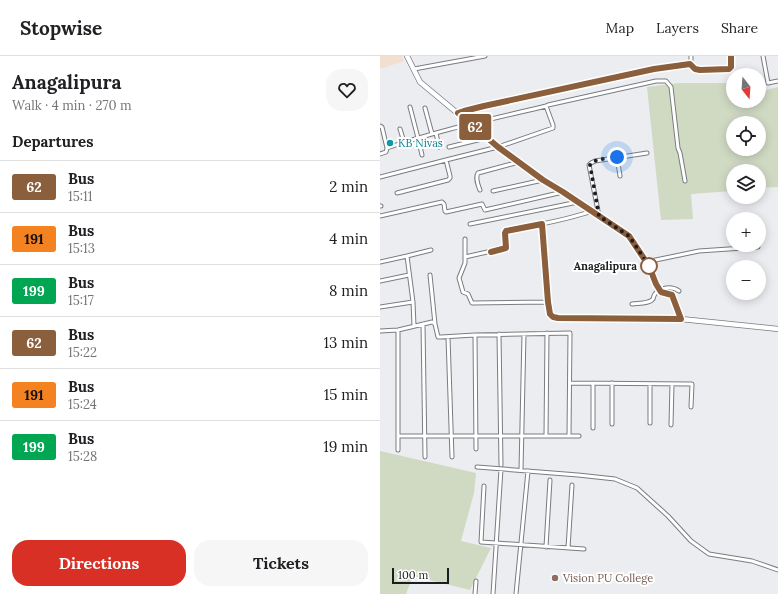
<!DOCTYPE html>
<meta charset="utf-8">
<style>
:root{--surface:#fff;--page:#f6f6f6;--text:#202124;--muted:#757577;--line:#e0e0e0;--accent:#d93025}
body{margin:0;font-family:Lora,serif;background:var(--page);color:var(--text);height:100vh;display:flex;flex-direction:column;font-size:15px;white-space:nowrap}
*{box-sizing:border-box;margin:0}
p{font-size:13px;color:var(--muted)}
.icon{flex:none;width:22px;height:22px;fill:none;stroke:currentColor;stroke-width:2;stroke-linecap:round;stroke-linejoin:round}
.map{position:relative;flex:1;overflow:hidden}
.drawer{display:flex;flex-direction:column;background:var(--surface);width:380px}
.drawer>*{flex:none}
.badge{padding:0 8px;border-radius:3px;font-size:14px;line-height:26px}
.needle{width:26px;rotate:163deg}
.fabs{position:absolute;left:346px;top:12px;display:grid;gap:8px}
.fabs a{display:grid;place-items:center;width:40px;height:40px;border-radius:50%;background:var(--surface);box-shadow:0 2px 10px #0003;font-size:20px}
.scale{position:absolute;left:12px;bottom:10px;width:57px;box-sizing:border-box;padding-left:4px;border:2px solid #1c1d1e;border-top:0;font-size:11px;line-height:14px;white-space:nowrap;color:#1c1d1e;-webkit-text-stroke:3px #fff;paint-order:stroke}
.you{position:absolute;width:20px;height:20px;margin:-10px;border:3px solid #fff;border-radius:50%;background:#1a73e8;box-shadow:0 0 0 6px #1a73e833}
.map>.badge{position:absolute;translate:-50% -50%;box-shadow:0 0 0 2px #fff}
h2{padding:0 12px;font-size:15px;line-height:36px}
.round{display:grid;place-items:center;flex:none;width:42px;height:42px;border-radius:16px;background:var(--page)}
.summary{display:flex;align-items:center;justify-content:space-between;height:68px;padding:0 12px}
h1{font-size:19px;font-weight:800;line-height:30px}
.cta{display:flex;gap:8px;margin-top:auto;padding:8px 12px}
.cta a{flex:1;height:46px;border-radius:16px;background:var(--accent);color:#fff;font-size:16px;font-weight:800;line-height:46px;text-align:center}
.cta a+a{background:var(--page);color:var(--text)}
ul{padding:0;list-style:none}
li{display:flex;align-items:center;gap:12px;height:52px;padding:0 12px;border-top:1px solid var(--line)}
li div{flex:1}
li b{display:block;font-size:15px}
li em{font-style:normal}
li .badge{min-width:44px;font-weight:700;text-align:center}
header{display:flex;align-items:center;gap:24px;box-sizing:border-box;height:56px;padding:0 20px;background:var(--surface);border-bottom:1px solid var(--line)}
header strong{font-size:19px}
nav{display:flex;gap:22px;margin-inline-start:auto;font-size:14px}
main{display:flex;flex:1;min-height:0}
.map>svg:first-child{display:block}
.industrial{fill:#f3dfd0}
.green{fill:#d0dac3;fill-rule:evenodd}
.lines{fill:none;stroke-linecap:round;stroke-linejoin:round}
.street-casing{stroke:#7a7c7f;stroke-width:5}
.secondary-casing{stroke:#7a7c7f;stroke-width:6}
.street{stroke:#fff;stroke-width:3}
.secondary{stroke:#fff;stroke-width:4.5}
.line-casing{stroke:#fff;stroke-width:9}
.line{stroke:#8b5e3c;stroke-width:6}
.walk{stroke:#1c1d1e;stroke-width:4;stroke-dasharray:0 7.2}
.culture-dot{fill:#0f9aa8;stroke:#fff;stroke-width:1.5}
.stop-dot{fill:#fff;stroke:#8b5e3c;stroke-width:2}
.education-dot{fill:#8d6e63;stroke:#fff;stroke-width:1.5}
.labels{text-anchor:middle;stroke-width:4;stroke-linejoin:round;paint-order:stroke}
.culture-label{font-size:11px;fill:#0d838f;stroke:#fff;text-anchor:start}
.stop-label{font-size:11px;font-weight:bold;fill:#1c1d1e;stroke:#fff;text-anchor:end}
.education-label{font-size:11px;fill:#785e54;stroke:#fff;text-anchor:start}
</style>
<header>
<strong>Stopwise</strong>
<nav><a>Map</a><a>Layers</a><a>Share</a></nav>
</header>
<main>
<section class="drawer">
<div class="summary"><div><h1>Anagalipura</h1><p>Walk · 4 min · 270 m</p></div><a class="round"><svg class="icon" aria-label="heart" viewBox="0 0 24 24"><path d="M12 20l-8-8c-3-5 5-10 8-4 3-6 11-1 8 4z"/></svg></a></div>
<h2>Departures</h2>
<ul>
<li><span class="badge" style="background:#8b5e3c;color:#fff">62</span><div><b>Bus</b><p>15:11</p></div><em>2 min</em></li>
<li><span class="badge" style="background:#f58220;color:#111">191</span><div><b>Bus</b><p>15:13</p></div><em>4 min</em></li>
<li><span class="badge" style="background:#00a651;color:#fff">199</span><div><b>Bus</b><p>15:17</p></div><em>8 min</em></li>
<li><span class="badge" style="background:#8b5e3c;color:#fff">62</span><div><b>Bus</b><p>15:22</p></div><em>13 min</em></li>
<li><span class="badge" style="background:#f58220;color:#111">191</span><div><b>Bus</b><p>15:24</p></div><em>15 min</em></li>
<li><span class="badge" style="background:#00a651;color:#fff">199</span><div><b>Bus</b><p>15:28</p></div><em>19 min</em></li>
</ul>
<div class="cta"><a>Directions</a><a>Tickets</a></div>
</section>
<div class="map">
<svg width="398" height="538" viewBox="0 0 398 538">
<rect width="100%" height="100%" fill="#ebedf1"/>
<path class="industrial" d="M0,0H22L24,5L0,13Z"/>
<path class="green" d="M299,27H353V45H379V36L398,31V131L379,132V115H353V135L311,138L313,163L281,164L267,31ZM353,67H379V93H353Z
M0,395L96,417L94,437L81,485L111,492L90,534L33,520L26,538H0Z"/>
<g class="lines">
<g class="street-casing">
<path id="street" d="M383,0L388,27L398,25
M310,8L315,13L320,14L349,13L351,11V0
M34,13L105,0
M30,51L38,82
M45,52L52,78
M78,57L84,55L104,50L274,13L310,8L311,4V0
M0,70L2,71L7,92
M20,73L24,86
M56,77L59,91
M38,82L42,99
M69,91L106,82
M0,98L6,96L7,92C59,74 112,63 166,50L168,49L276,25H286L291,31L298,92L300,97L305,125
M237,101L240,120
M0,121L66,104
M100,134C98,129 95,122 98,117L139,106
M113,135L163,124
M17,137L68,124L70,122V120L66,104L118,91L173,72V69L166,50
M0,150H1
M0,160L62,146L64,148L65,155L66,156L102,148L105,154L183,136
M219,160L209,109L211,107L215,105L267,97
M90,168L198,146
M162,168L168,246L170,258L173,261L178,262L301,263
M85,183V207L79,222L83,236L88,238L92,247L168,246
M27,200L33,246L34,270
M85,201L125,192V177L126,175C155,169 184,165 212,155
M0,206L27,200L51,194
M266,206L319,195L378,191
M50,219L55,268
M0,225L29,219
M252,248C258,247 267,248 272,244C275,241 272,242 275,238C280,231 292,230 299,235
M0,251L33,246
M43,268L45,401
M18,274V394
M0,275L18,274L52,266L55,268L58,281H61L95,279L190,277L189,380
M119,278L121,409
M95,279L96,393
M68,281L72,401
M190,327L312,328L311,351
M270,367V328
M232,368V327
M291,369L292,328
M213,372V327
M18,380H199
M166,380L167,277
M97,411L198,419L235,423L257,432L288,460L311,485L329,498L372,505L398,514
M141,414L144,278
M104,430L101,486L204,493
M166,491L170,424
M188,492L192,429
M95,538L96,525
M113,538L121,413
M136,538L148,415"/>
</g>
<g class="secondary-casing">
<path id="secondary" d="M27,0L40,26L118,91L163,124L183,136L249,180L269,210L276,228L281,236L292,239L301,263L398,273"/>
</g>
<use href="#street" class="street"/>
<use href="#secondary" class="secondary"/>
</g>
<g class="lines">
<g class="line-casing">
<path id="line" d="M111,196L126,192L125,177L126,175L162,168L168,246L170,258L173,261L178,262L301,263L292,239L281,236L276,228L269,210L249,180L183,136L163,124L118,91L78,57L84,55L104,50L274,13L310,8L315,13L320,14L349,13L351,11V0"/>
</g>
<use href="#line" class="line"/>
<path class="walk" d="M237,101C228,103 215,102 210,109L219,160L249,180L269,210"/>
</g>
<circle class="culture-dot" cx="10" cy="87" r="4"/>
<circle class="stop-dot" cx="269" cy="210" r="8"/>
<circle class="education-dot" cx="175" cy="522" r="4"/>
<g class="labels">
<g class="culture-label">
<text x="18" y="91">KB Nivas</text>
</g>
<g class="stop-label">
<text x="257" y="214">Anagalipura</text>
</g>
<g class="education-label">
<text x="183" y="526">Vision PU College</text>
</g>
</g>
</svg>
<div class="fabs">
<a><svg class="needle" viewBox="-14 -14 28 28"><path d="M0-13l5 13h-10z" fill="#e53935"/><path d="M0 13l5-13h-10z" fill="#757577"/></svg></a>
<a><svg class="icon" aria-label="locate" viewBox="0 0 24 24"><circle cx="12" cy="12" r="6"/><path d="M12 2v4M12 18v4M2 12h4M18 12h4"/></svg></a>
<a><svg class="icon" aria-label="layers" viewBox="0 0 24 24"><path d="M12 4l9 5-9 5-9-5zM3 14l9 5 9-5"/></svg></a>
<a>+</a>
<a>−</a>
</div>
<div class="scale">100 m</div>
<div class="you" style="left:237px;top:101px"></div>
<b class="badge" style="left:95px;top:71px;background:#8b5e3c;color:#fff">62</b>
</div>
</main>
